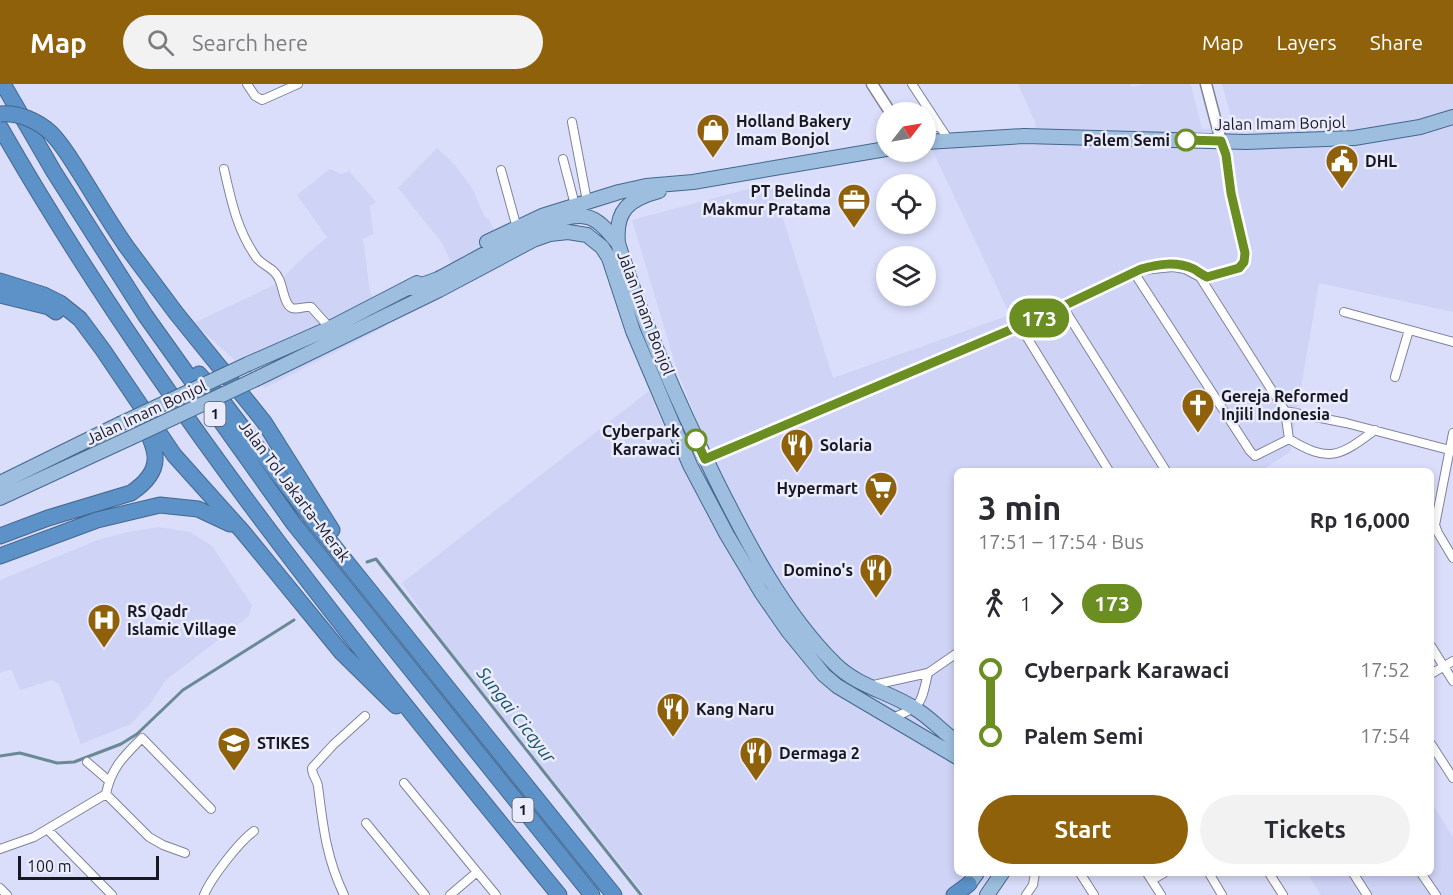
<!DOCTYPE html>
<meta charset="utf-8">
<style>
:root{--surface:#fff;--page:#f2f2f3;--text:#2b2b33;--muted:#7c7c81;--accent:#8f610b}
body{margin:0;font-family:Ubuntu,sans-serif;background:var(--page);color:var(--text);height:100vh;display:flex;flex-direction:column;font-size:22px;white-space:nowrap}
*{box-sizing:border-box;margin:0}
p{font-size:20px;color:var(--muted)}
.icon{flex:none;width:33px;height:33px;fill:none;stroke:currentColor;stroke-width:2;stroke-linecap:round;stroke-linejoin:round}
.map{position:relative;flex:1;overflow:hidden}
.side{position:absolute;left:954px;top:384px;width:480px;height:408px;display:flex;flex-direction:column;background:var(--surface);border-radius:9px;box-shadow:0 3px 9px #0003}
.side>*{flex:none}
.badge{padding:0 12px;border-radius:20px;font-size:21px;line-height:39px}
.needle{width:39px;rotate:59deg}
.controls{position:absolute;left:876px;top:18px;display:grid;gap:12px}
.controls a{display:grid;place-items:center;width:60px;height:60px;border-radius:50%;background:var(--surface);box-shadow:0 3px 9px #0003;font-size:30px}
.scale{position:absolute;left:18px;bottom:15px;width:141px;box-sizing:border-box;padding-left:6px;border:3px solid #171821;border-top:0;font-size:16px;line-height:21px;white-space:nowrap;color:#171821;-webkit-text-stroke:4px #eaecfd;paint-order:stroke}
.map>.badge{position:absolute;translate:-50% -50%;box-shadow:0 0 0 3px #fff}
.legs{display:flex;align-items:center;gap:9px;height:66px;padding:0 24px;font-size:20px}
.legs p{margin-inline-start:auto}
.overview{display:flex;align-items:center;justify-content:space-between;height:102px;padding:0 24px}
h1{font-size:33px;font-weight:700;line-height:45px}
.primary-button{display:flex;gap:12px;margin-top:auto;padding:12px 24px}
.primary-button a{flex:1;height:69px;border-radius:36px;background:var(--accent);color:#fff;font-size:24px;font-weight:700;line-height:69px;text-align:center}
.primary-button a+a{background:var(--page);color:var(--text)}
ul{padding:0 24px;list-style:none}
li{display:flex;align-items:center;gap:21px;height:66px;font-size:22px}
li i{display:grid;place-items:center;width:9px;height:100%;margin:0 8px;background:currentColor}
li i::after{content:'';width:15px;height:15px;margin:-8px;border:4px solid;border-radius:50%;background:var(--surface)}
li p{margin-inline-start:auto}
li:first-child i{background:linear-gradient(#0000 50%,currentColor 0)}
li:last-child i{background:linear-gradient(currentColor 50%,#0000 0)}
header{display:flex;align-items:center;gap:36px;box-sizing:border-box;height:84px;padding:0 30px;background:var(--accent);color:#fff}
header strong{font-size:28px}
nav{display:flex;gap:33px;margin-inline-start:auto;font-size:21px}
.search{width:420px;height:54px;background:var(--page);display:flex;align-items:center;gap:15px;box-sizing:border-box;padding:0 21px;border-radius:33px;color:var(--muted);font-size:22px}
.map>svg:first-child{display:block}
.built{fill:#cfd3f6}
.lines{fill:none;stroke-linecap:round;stroke-linejoin:round}
.stream{stroke:#698995;stroke-width:3}
.minor-casing{stroke:#7f829b;stroke-width:10}
.tertiary-casing{stroke:#7f829b;stroke-width:13}
.primary-casing{stroke:#44678e;stroke-width:16}
.motorway-casing{stroke:#44678e;stroke-width:17}
.minor{stroke:#fff;stroke-width:8}
.tertiary{stroke:#fff;stroke-width:10}
.primary{stroke:#9dbede;stroke-width:14}
.motorway{stroke:#5c92c8;stroke-width:15}
.primary-bridge-casing{stroke:#44678e;stroke-width:16;stroke-linecap:butt}
.motorway-bridge-casing{stroke:#44678e;stroke-width:17;stroke-linecap:butt}
.primary-bridge{stroke:#9dbede;stroke-width:14}
.motorway-bridge{stroke:#5c92c8;stroke-width:15}
.line-1-casing{stroke:#fff;stroke-width:14}
.line-1{stroke:#6b8e23;stroke-width:9}
.stop-1-dot{fill:#fff;stroke:#6b8e23;stroke-width:3}
.labels{text-anchor:middle;stroke-width:5;stroke-linejoin:round;paint-order:stroke}
.shield{fill:#eaecfd;stroke:#565863;stroke-width:1.5}
.shield-label{font-size:15px;font-weight:bold;fill:#171821}
.poi-label{font-size:16px;font-weight:bold;fill:#171821;stroke:#eaecfd;text-anchor:start}
.street-label{font-size:16px;fill:#171821;stroke:#eaecfd}
.stop-label{font-size:16px;font-weight:bold;fill:#171821;stroke:#eaecfd;text-anchor:end}
.water-label{font-size:18px;font-style:italic;fill:#145262;stroke:#eaecfd}
</style>
<header>
<strong>Map</strong>
<div class="search"><svg class="icon" aria-label="search" viewBox="0 0 24 24"><circle cx="10" cy="10" r="6"/><path d="M15 15l6 6"/></svg>Search here</div>
<nav><a>Map</a><a>Layers</a><a>Share</a></nav>
</header>
<div class="map">
<svg width="1453" height="811" viewBox="0 0 1453 811">
<rect width="100%" height="100%" fill="#dadefa"/>
<path class="built" d="M1018,0H1130L1131,3L1146,0H1191L1202,45L1234,43L1222,0H1453V228L1319,199L1290,368L1261,387H957V789H973L946,811H645L443,558L402,499L649,307L672,363L702,350L677,286L632,136L772,99L833,294L1010,231L930,61H1038L1035,38Z
M437,64L455,81L473,106L485,134L489,135L494,145L504,182L462,203L442,159L398,104Z
M330,85L341,90L349,87L376,118L370,122L373,150L363,155L370,208L385,243L265,304L194,239L268,204L281,196L298,178L327,153L297,111Z
M158,443L190,448L212,462L252,521L249,532L165,597L150,620L131,640L81,660L59,600L51,596L20,606L11,585L0,589V496L98,456L128,448Z
M1431,718L1453,753V811H1321L1307,789H1431Z"/>
<g class="lines">
<path class="stream" d="M367,478L376,475L641,811
M0,672L20,669L57,679L74,678L121,660L137,650L183,606L294,536"/>
<g class="minor-casing">
<path id="minor" d="M247,0L255,12L262,16L298,0
M912,0L948,55
M572,38L587,117
M926,45L939,42
M563,75L575,121
M224,85C231,116 237,146 256,173C262,182 274,183 279,195C283,202 284,221 292,224C298,226 305,222 311,223L330,244
M501,86L517,144
M1197,187L1207,193L1239,184L1244,178L1245,169L1231,109L1226,71L1221,57
M1135,190L1250,367L1255,372L1289,355
M1063,223L1166,387
M1344,228L1453,258
M1020,242L1109,387
M1395,293L1409,246
M1285,327L1346,339L1453,367
M1453,349L1435,441L1438,449L1453,474
M1289,355C1329,379 1339,373 1375,346
M705,375L1020,242L1123,193L1143,186L1173,183L1185,185L1200,193L1285,327L1289,355
M1431,562L1453,597
M1431,590L1453,577
M869,602L928,589L957,569
M891,635C923,620 920,623 928,589
M1431,660L1453,694
M87,678L108,696
M404,699L477,788
M106,710C111,684 124,672 142,654L211,725
M366,739L425,811
M48,746L112,811
M0,765L34,753L106,710L149,753L163,761L185,769
M1080,789L1094,811
M1147,789L1161,811
M1209,789L1222,811
M1269,789L1283,811
M1353,789L1367,811
M1421,789L1436,811
M1152,796L1164,789
M0,804L7,811
M204,811C211,794 239,758 254,747
M344,811C326,773 323,742 318,702C317,695 312,692 312,684L333,661L365,632
M450,811L477,788L496,811
M1026,811L1033,801L1035,789"/>
</g>
<g class="tertiary-casing">
<path id="tertiary" d="M872,0L890,28
M1206,0L1221,57"/>
</g>
<g class="primary-casing">
<path id="primary" d="M926,58L1024,52L1246,58L1354,54L1420,43L1453,33
M487,158L542,132L619,108L646,102L693,98L886,65
M618,159C615,126 629,115 659,107
M411,204C420,201 429,199 438,195C467,181 558,124 587,133C600,136 609,149 618,159C643,241 679,321 717,398C749,462 784,529 835,580C857,602 889,608 914,624C930,633 942,648 957,658
M248,280L330,244L417,199
M256,295L439,206L533,156L550,150L568,148L587,151L602,163L609,174L633,247L690,381L727,451L761,508L788,547L824,591L837,602L957,673
M0,399L120,340
M0,414L128,355
M969,800L977,789
M987,811L1002,789"/>
</g>
<g class="motorway-casing">
<path id="motorway" d="M3,0L54,88L145,231L294,440L592,811
M0,43C157,318 359,566 559,811
M126,162L176,229L264,338L332,446
M0,197L44,211L60,219L80,235L103,266L174,371L243,448L342,569L396,622
M0,211L49,223L56,228
M199,290L220,314L312,435L614,811
M0,452L48,434L131,409C165,386 158,367 141,335
M0,472L97,436L160,421L198,425L230,440
M954,811L969,800"/>
</g>
<use href="#minor" class="minor"/>
<use href="#tertiary" class="tertiary"/>
<use href="#primary" class="primary"/>
<use href="#motorway" class="motorway"/>
<g class="primary-bridge-casing">
<path id="primary-bridge" d="M120,340L248,280
M128,355L256,295"/>
</g>
<g class="motorway-bridge-casing">
<path id="motorway-bridge" d="M0,30C18,28 38,37 51,49C63,61 72,77 81,91C96,115 110,139 126,162"/>
</g>
<use href="#primary-bridge" class="primary-bridge"/>
<use href="#motorway-bridge" class="motorway-bridge"/>
</g>
<g class="lines">
<g class="line-1-casing">
<path id="line-1" d="M696,356L705,375L1036,235L1141,185C1159,180 1176,177 1194,185C1199,188 1202,191 1207,193L1239,184L1244,178L1245,169L1231,109L1226,71L1221,57L1186,56"/>
</g>
<use href="#line-1" class="line-1"/>
</g>
<defs>
<g id="shop-pin" transform="scale(1.725)"><path d="M0 17L-7.5 6A9.5 9.5 0 1 1 7.5 6Z" fill="#8f610b" stroke="#eaecfd"/><path d="M-5-2.5h2.3a2.7 3.5 0 0 1 5.4 0H5L5.5 6h-11ZM-1.5-2.5h3a1.5 2.3 0 0 0-3 0Z" fill="#fff"/></g>
<g id="civic-pin" transform="scale(1.725)"><path d="M0 17L-7.5 6A9.5 9.5 0 1 1 7.5 6Z" fill="#8f610b" stroke="#eaecfd"/><path d="M-.6-6.5H3V-4.5H.6V-3L4-1V1h2V6H-6V1h2V-1L-.6-3ZM-1.2 2.5V6h2.4V2.5Z" fill="#fff"/></g>
<g id="office-pin" transform="scale(1.725)"><path d="M0 17L-7.5 6A9.5 9.5 0 1 1 7.5 6Z" fill="#8f610b" stroke="#eaecfd"/><path d="M-6-3h4V-5.5h4V-3h4V5H-6ZM-1-4.5V-3h2v-1.5ZM-6 0V1H6V0Z" fill="#fff"/></g>
<g id="church-pin" transform="scale(1.725)"><path d="M0 17L-7.5 6A9.5 9.5 0 1 1 7.5 6Z" fill="#8f610b" stroke="#eaecfd"/><path d="M-1.2-6h2.4v3.5h3.3v2.4h-3.3V6h-2.4V-.1h-3.3v-2.4h3.3Z" fill="#fff"/></g>
<g id="restaurant-pin" transform="scale(1.725)"><path d="M0 17L-7.5 6A9.5 9.5 0 1 1 7.5 6Z" fill="#8f610b" stroke="#eaecfd"/><path d="M-5-6h1v4h1v-4h1v4h1v-4h1v5L-1.5 .5V6h-2V.5L-5-1ZM5-6V6H3V1.5H1.5Q1.5-4 5-6Z" fill="#fff"/></g>
<g id="supermarket-pin" transform="scale(1.725)"><path d="M0 17L-7.5 6A9.5 9.5 0 1 1 7.5 6Z" fill="#8f610b" stroke="#eaecfd"/><path d="M-6-5.5h2.5l.6 2H6L4.5 2H-2.5L-4.4-4H-6ZM-1.5 3.2a1.3 1.3 0 1 0 .1 0ZM3 3.2a1.3 1.3 0 1 0 .1 0Z" fill="#fff"/></g>
<g id="hospital-pin" transform="scale(1.725)"><path d="M0 17L-7.5 6A9.5 9.5 0 1 1 7.5 6Z" fill="#8f610b" stroke="#eaecfd"/><path d="M-5-5h3v3.5h4V-5h3V5h-3V1.5h-4V5h-3Z" fill="#fff"/></g>
<g id="university-pin" transform="scale(1.725)"><path d="M0 17L-7.5 6A9.5 9.5 0 1 1 7.5 6Z" fill="#8f610b" stroke="#eaecfd"/><path d="M0-5L7-2L0 1L-7-2ZM-4 1L0 2.5L4 1V4Q0 6-4 4Z" fill="#fff"/></g>
</defs>
<g fill-rule="evenodd">
<use href="#shop-pin" x="713" y="46"/>
<use href="#civic-pin" x="1342" y="77"/>
<use href="#office-pin" x="854" y="116"/>
<use href="#church-pin" x="1198" y="321"/>
<use href="#restaurant-pin" x="797" y="361"/>
<use href="#supermarket-pin" x="881" y="404"/>
<use href="#restaurant-pin" x="876" y="486"/>
<use href="#hospital-pin" x="104" y="536"/>
<use href="#restaurant-pin" x="673" y="625"/>
<use href="#university-pin" x="234" y="659"/>
<use href="#restaurant-pin" x="756" y="669"/>
</g>
<g class="stop-1-dot">
<circle cx="1186" cy="56" r="10"/>
<circle cx="696" cy="356" r="10"/>
</g>
<g class="labels">
<g class="shield">
<rect x="204.5" y="318" width="21" height="24" rx="4.5"/>
<rect x="512.5" y="714" width="21" height="24" rx="4.5"/>
</g>
<g class="shield-label">
<text x="215" y="335">1</text>
<text x="523" y="731">1</text>
</g>
<g class="poi-label">
<text x="736" y="43">Holland Bakery<tspan x="736" dy="18">Imam Bonjol</tspan></text>
<text x="1365" y="83">DHL</text>
<text x="831" y="113" text-anchor="end">PT Belinda<tspan x="831" dy="18">Makmur Pratama</tspan></text>
<text x="1221" y="318">Gereja Reformed<tspan x="1221" dy="18">Injili Indonesia</tspan></text>
<text x="820" y="367">Solaria</text>
<text x="858" y="410" text-anchor="end">Hypermart</text>
<text x="853" y="492" text-anchor="end">Domino's</text>
<text x="127" y="533">RS Qadr<tspan x="127" dy="18">Islamic Village</tspan></text>
<text x="696" y="631">Kang Naru</text>
<text x="257" y="665">STIKES</text>
<text x="779" y="675">Dermaga 2</text>
</g>
<g class="street-label">
<text transform="translate(1280 39) rotate(-1)" y="6">Jalan Imam Bonjol</text>
<text transform="translate(646 229) rotate(69)" y="6">Jalan Imam Bonjol</text>
<text transform="translate(146 328) rotate(-25)" y="6">Jalan Imam Bonjol</text>
<text transform="translate(295 407) rotate(53)" y="6">Jalan Tol Jakarta–Merak</text>
</g>
<g class="stop-label">
<text x="1170" y="62">Palem Semi</text>
<text x="680" y="353">Cyberpark<tspan x="680" dy="18">Karawaci</tspan></text>
</g>
<g class="water-label">
<text transform="translate(516 631) rotate(52)" y="6">Sungai Cicayur</text>
</g>
</g>
</svg>
<div class="controls">
<a><svg class="needle" viewBox="-14 -14 28 28"><path d="M0-13l5 13h-10z" fill="#e53935"/><path d="M0 13l5-13h-10z" fill="#7c7c81"/></svg></a>
<a><svg class="icon" aria-label="locate" viewBox="0 0 24 24"><circle cx="12" cy="12" r="6"/><path d="M12 2v4M12 18v4M2 12h4M18 12h4"/></svg></a>
<a><svg class="icon" aria-label="layers" viewBox="0 0 24 24"><path d="M12 4l9 5-9 5-9-5zM3 14l9 5 9-5"/></svg></a>
</div>
<div class="scale">100 m</div>
<b class="badge" style="left:1039px;top:234px;background:#6b8e23;color:#fff">173</b>
<section class="side">
<div class="overview"><div><h1>3 min</h1><p>17:51 – 17:54 · Bus</p></div><b>Rp 16,000</b></div>
<div class="legs"><svg class="icon" aria-label="walk" viewBox="0 0 24 24"><circle cx="13" cy="4" r="2"/><path d="M13 8l-2 6 4 7M11 14l-3 7M7 12l3-4h3l4 4"/></svg>1<svg class="icon" aria-label="forward" viewBox="0 0 24 24"><path d="M9 5l7 7-7 7"/></svg><b class="badge" style="background:#6b8e23;color:#fff">173</b></div>
<ul>
<li><i style="color:#6b8e23"></i><b>Cyberpark Karawaci</b><p>17:52</p></li>
<li><i style="color:#6b8e23"></i><b>Palem Semi</b><p>17:54</p></li>
</ul>
<div class="primary-button"><a>Start</a><a>Tickets</a></div>
</section>
</div>
